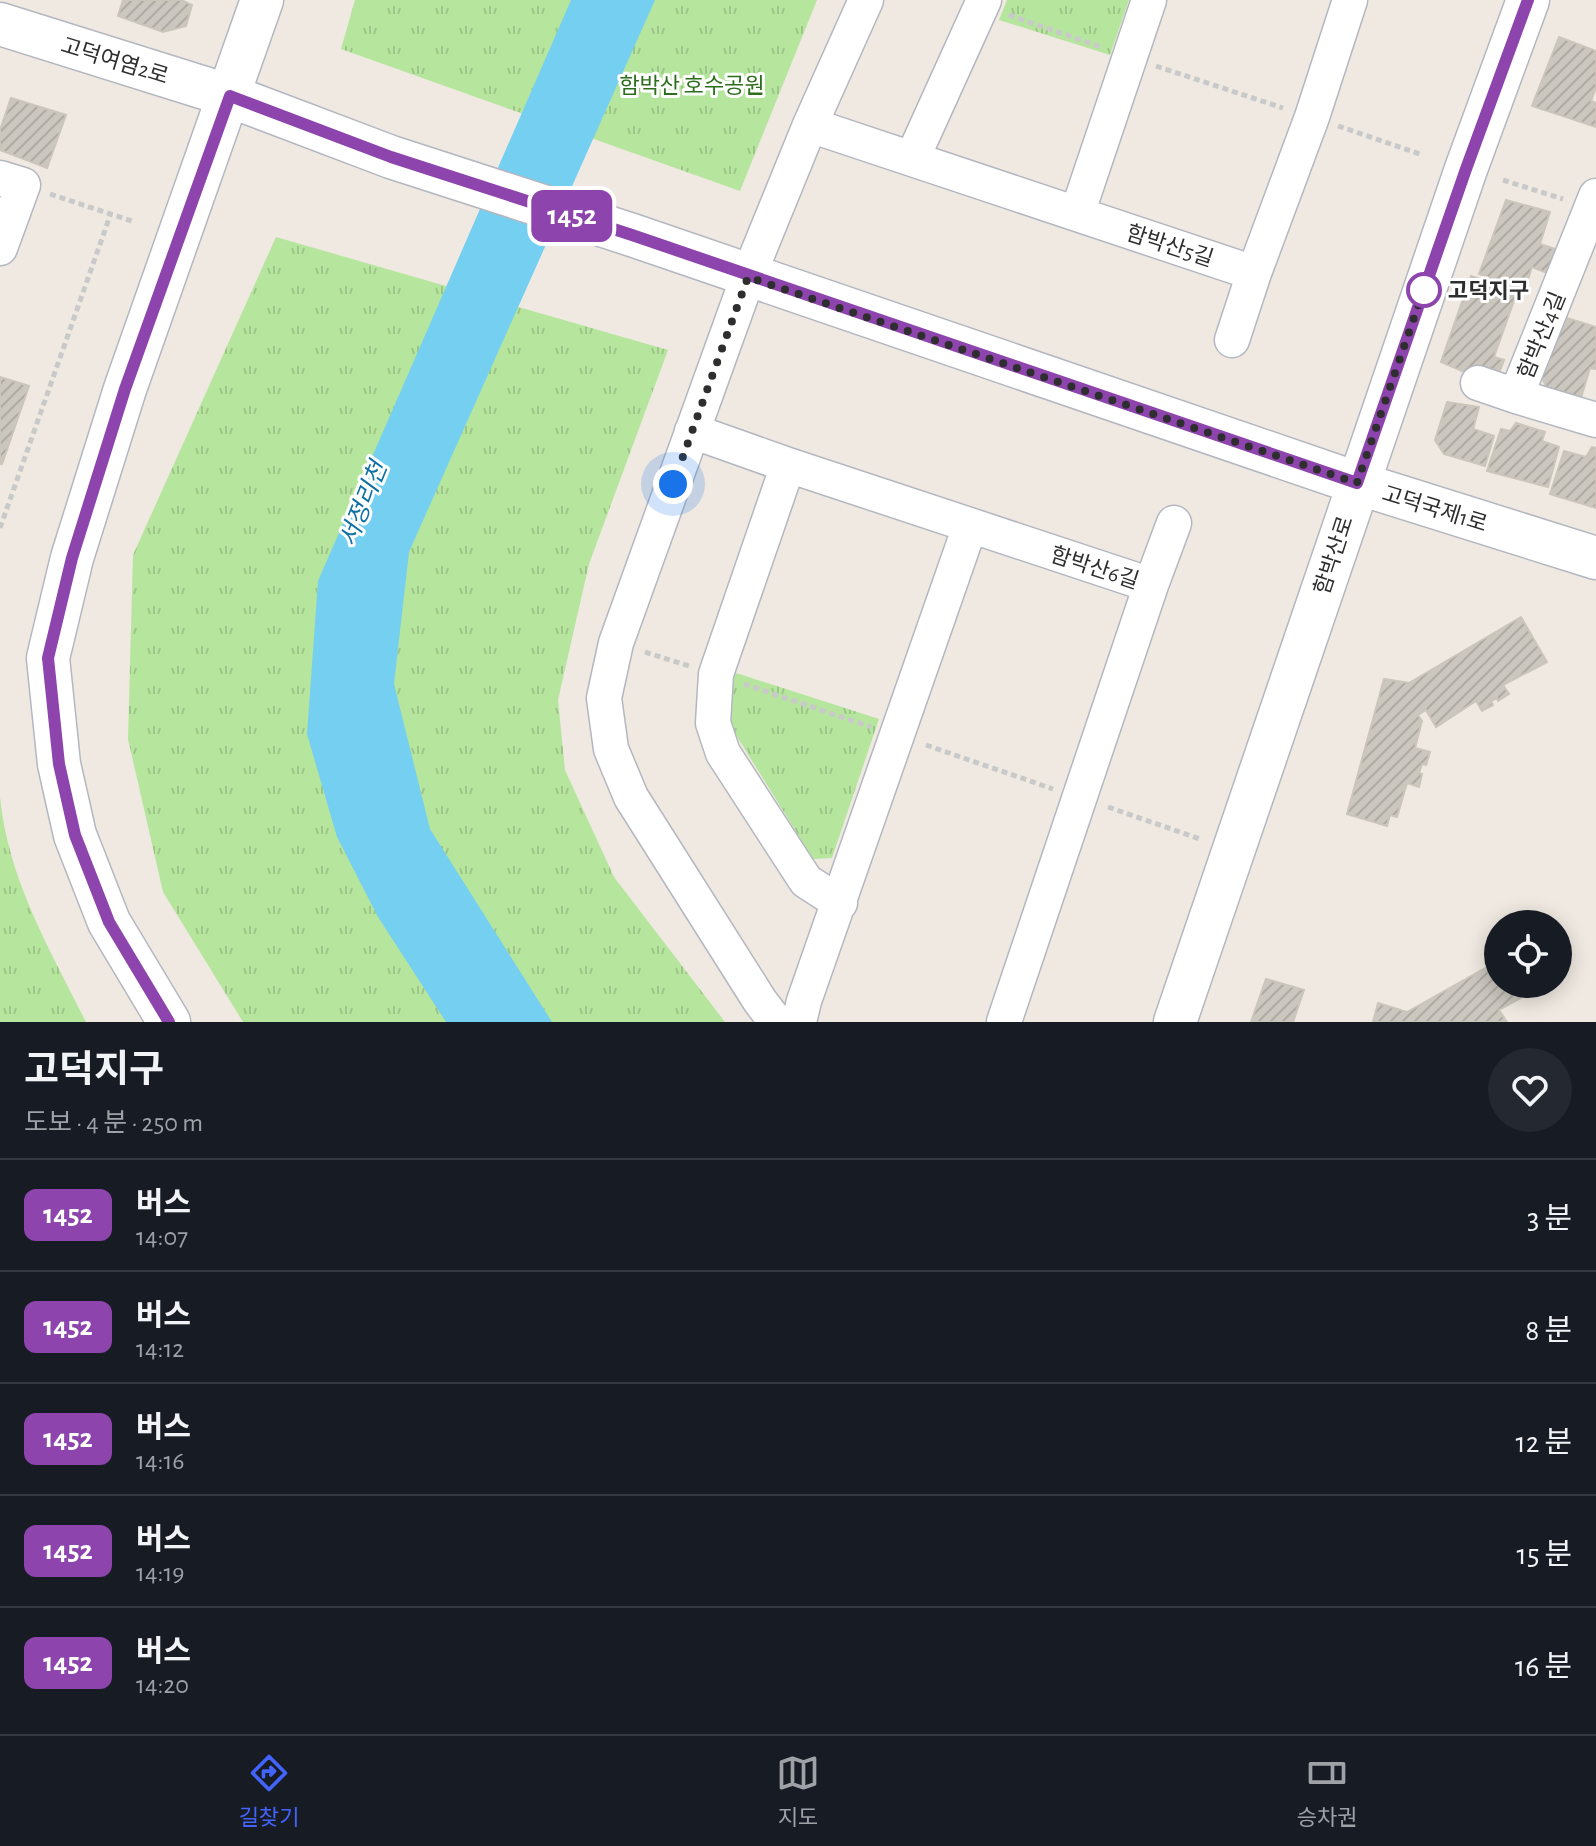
<!DOCTYPE html>
<html lang="ko">
<meta charset="utf-8">
<style>
:root{--surface:#171b24;--page:#242831;--text:#f1f3f6;--muted:#9ea1a6;--line:#363941;--accent:#4264fb}
body{margin:0;font-family:"Alegreya Sans","Noto Sans KR",sans-serif;background:var(--page);color:var(--text);height:100vh;display:flex;flex-direction:column;font-size:30px;white-space:nowrap}
*{box-sizing:border-box;margin:0}
p{font-size:26px;color:var(--muted)}
.icon{flex:none;width:44px;height:44px;fill:none;stroke:currentColor;stroke-width:2;stroke-linecap:round;stroke-linejoin:round}
.map{position:relative;height:1022px;overflow:hidden}
.panel{display:flex;flex-direction:column;background:var(--surface);flex:1}
.panel>*{flex:none}
.badge{padding:0 16px;border-radius:12px;font-size:28px;line-height:52px}
.fabs{position:absolute;left:1484px;top:910px;display:grid;gap:16px}
.fabs a{display:grid;place-items:center;width:88px;height:88px;border-radius:50%;background:var(--surface);box-shadow:0 4px 20px #0003;font-size:40px}
.you{position:absolute;width:40px;height:40px;margin:-20px;border:6px solid #fff;border-radius:50%;background:#1a73e8;box-shadow:0 0 0 12px #1a73e833}
.map>.badge{position:absolute;translate:-50% -50%;box-shadow:0 0 0 4px #fff}
.round{display:grid;place-items:center;flex:none;width:84px;height:84px;border-radius:42px;background:var(--page)}
.headline{display:flex;align-items:center;justify-content:space-between;height:136px;padding:0 24px}
h1{font-size:38px;font-weight:700;line-height:60px}
ul{padding:0;list-style:none}
li{display:flex;align-items:center;gap:24px;height:112px;padding:0 24px;border-top:2px solid var(--line)}
li div{flex:1}
li b{display:block;font-size:30px}
li em{font-style:normal}
li .badge{min-width:88px;font-weight:700;text-align:center}
.menu{display:flex;justify-content:space-around;align-items:center;height:112px;border-top:2px solid var(--line);background:var(--surface);font-size:22px;color:var(--muted)}
.menu a{display:grid;justify-items:center;gap:4px}
.menu .on{color:var(--accent)}
.map>svg:first-child{display:block}
.grass{fill:url(#grass-tufts)}
.water{fill:#75cff0}
.building{fill:url(#building-hatch);stroke:#cbc5ba;stroke-width:2}
.lines{fill:none;stroke-linecap:round;stroke-linejoin:round}
.minor-casing{stroke:#b4b7c1;stroke-width:37}
.tertiary-casing{stroke:#b4b7c1;stroke-width:45}
.path{stroke:#c9c9c9;stroke-width:5;stroke-dasharray:6 4;stroke-linecap:butt}
.minor{stroke:#fff;stroke-width:34}
.tertiary{stroke:#fff;stroke-width:42}
.line-casing{stroke:#fff;stroke-width:18}
.line{stroke:#8e44ad;stroke-width:12}
.walk{stroke:#2e2e2e;stroke-width:8;stroke-dasharray:0 14.4}
.stop-dot{fill:#fff;stroke:#8e44ad;stroke-width:4}
.labels{text-anchor:middle;stroke-width:6;stroke-linejoin:round;paint-order:stroke}
.street-label{font-size:22px;fill:#2e2e2e;stroke:#fff}
.park-label{font-size:22px;fill:#2c6e1b;stroke:#fff}
.stop-label{font-size:22px;font-weight:bold;fill:#2e2e2e;stroke:#fff;text-anchor:start}
.water-label{font-size:24px;font-style:italic;fill:#0d6fa3;stroke:#fff}
</style>
<div class="map">
<svg width="1596" height="1022" viewBox="0 0 1596 1022">
<defs>
<pattern id="grass-tufts" width="24" height="20" patternUnits="userSpaceOnUse" patternTransform="scale(2)"><rect width="24" height="20" fill="#b6e59e"/><path d="M3 7l-1-3M5 7V3M7 7l1-3M15 17l-1-3M17 17v-4M19 17l1-3" fill="none" stroke="#9dc588"/></pattern>
<pattern id="building-hatch" width="6" height="6" patternUnits="userSpaceOnUse" patternTransform="scale(2)"><rect width="6" height="6" fill="#cbc7bf"/><path d="M-1 1l2-2M0 6l6-6M5 7l2-2" fill="none" stroke="#afaba4"/></pattern>
</defs>
<rect width="100%" height="100%" fill="#efe9e1"/>
<path class="grass" d="M355,0H817L740,191L341,49Z
M1007,0H1129L1110,55L999,20Z
M276,237L668,350L589,564L558,700L565,770L614,877L725,1022H243L163,892L128,739L133,555Z
M733,672L879,719L832,858L813,859L728,722Z
M0,797C8,879 50,950 86,1022H0Z"/>
<path class="water" d="M571,0H655L409,552L394,684L430,829L552,1022H446L378,917L337,837L307,734L318,581Z"/>
<path class="building" d="M123,0H181L192,5L186,26L163,32L118,16Z
M1559,37L1596,51V87L1591,101L1596,103V127L1532,106Z
M11,98L66,115L47,168L0,150V130Z
M1506,200L1550,212L1540,244L1555,249L1547,273L1532,267L1524,291L1479,274Z
M1471,276L1517,292L1494,357L1504,360L1499,373L1485,381L1441,362Z
M1557,315L1596,327V369L1590,368L1580,401L1549,393L1538,369Z
M0,377L29,386L2,464H0Z
M1447,402L1479,407L1473,429L1494,436L1485,466L1444,454L1435,440Z
M1516,423L1545,432L1542,441L1559,447L1548,487L1487,471L1501,429L1510,431Z
M1592,447L1596,448V508L1550,494L1564,451L1586,457Z
M1521,617L1547,662L1503,685L1509,694L1498,701L1497,698L1491,701L1493,705L1482,711L1476,701L1436,727L1426,710L1418,715L1422,721L1415,748L1430,752L1426,765L1422,764L1419,773L1422,774L1419,787L1407,783L1397,817L1390,815L1387,826L1347,814L1384,679L1409,683Z
M1498,961V984H1532L1535,990L1499,1010L1507,1022H1373L1378,1003L1407,1012Z
M1266,979L1304,990L1293,1022H1251Z"/>
<g class="lines">
<g class="minor-casing">
<path id="minor" d="M810,125L1254,273L1312,117L1350,0
M912,159L984,0
M0,178L23,185L0,248
M1596,196L1516,396L1596,420
M1077,214L1149,0
M1232,340L1254,273
M1478,383L1516,396
M692,431L788,465L1151,585L1004,1022
M788,465L716,674L713,723L723,753L806,881L840,903
M1151,585L1174,523
M776,1022L760,1001L631,797L611,749L604,698L616,643L748,277L810,125L866,0
M799,1022L804,1001L970,526"/>
</g>
<g class="tertiary-casing">
<path id="tertiary" d="M0,24L230,96L391,157L632,235L1357,483L1596,558
M169,1022L109,922L75,835L59,764L48,658L72,558L125,389L262,0
M1175,1022L1466,169L1528,0"/>
</g>
<path class="path" d="M1009,15L1101,47
M1156,66L1283,108
M1338,126L1420,154
M1503,180L1563,199
M50,194L135,222
M0,528L111,213
M645,652L689,666
M744,684L871,727
M926,745L1053,789
M1108,807L1200,839"/>
<use href="#minor" class="minor"/>
<use href="#tertiary" class="tertiary"/>
</g>
<g class="lines">
<g class="line-casing">
<path id="line" d="M169,1022L109,922L75,835L59,764L48,658L72,558L125,389L230,96L391,157L632,235L1357,483L1466,169L1528,0"/>
</g>
<use href="#line" class="line"/>
<path class="walk" d="M673,484L748,277L1357,483L1426,283L1424,290"/>
</g>
<circle class="stop-dot" cx="1424" cy="290" r="16"/>
<g class="labels">
<g class="street-label">
<text transform="translate(115 60) rotate(17)" y="8">고덕여염2로</text>
<text transform="translate(1170 245) rotate(18)" y="8">함박산5길</text>
<text transform="translate(1541 335) rotate(-68)" y="8">함박산4길</text>
<text transform="translate(1435 508) rotate(17)" y="8">고덕국제1로</text>
<text transform="translate(1333 555) rotate(-72)" y="8">함박산로</text>
<text transform="translate(1095 567) rotate(18)" y="8">함박산6길</text>
</g>
<g class="park-label">
<text x="692" y="93">함박산 호수공원</text>
</g>
<g class="stop-label">
<text x="1448" y="298">고덕지구</text>
</g>
<g class="water-label">
<text transform="translate(363 504) rotate(-68)" y="8">서정리천</text>
</g>
</g>
</svg>
<div class="fabs">
<a><svg class="icon" aria-label="locate" viewBox="0 0 24 24"><circle cx="12" cy="12" r="6"/><path d="M12 2v4M12 18v4M2 12h4M18 12h4"/></svg></a>
</div>
<div class="you" style="left:673px;top:484px"></div>
<b class="badge" style="left:572px;top:216px;background:#8e44ad;color:#fff">1452</b>
</div>
<section class="panel">
<div class="headline"><div><h1>고덕지구</h1><p>도보 · 4 분 · 250 m</p></div><a class="round"><svg class="icon" aria-label="heart" viewBox="0 0 24 24"><path d="M12 20l-8-8c-3-5 5-10 8-4 3-6 11-1 8 4z"/></svg></a></div>
<ul>
<li><span class="badge" style="background:#8e44ad;color:#fff">1452</span><div><b>버스</b><p>14:07</p></div><em>3 분</em></li>
<li><span class="badge" style="background:#8e44ad;color:#fff">1452</span><div><b>버스</b><p>14:12</p></div><em>8 분</em></li>
<li><span class="badge" style="background:#8e44ad;color:#fff">1452</span><div><b>버스</b><p>14:16</p></div><em>12 분</em></li>
<li><span class="badge" style="background:#8e44ad;color:#fff">1452</span><div><b>버스</b><p>14:19</p></div><em>15 분</em></li>
<li><span class="badge" style="background:#8e44ad;color:#fff">1452</span><div><b>버스</b><p>14:20</p></div><em>16 분</em></li>
</ul>
</section>
<nav class="menu">
<a class="on"><svg class="icon" aria-label="directions" viewBox="0 0 24 24"><path d="M12 3l9 9-9 9-9-9zM9 14v-3h6M13 9l2 2-2 2"/></svg>길찾기</a>
<a><svg class="icon" aria-label="map" viewBox="0 0 24 24"><path d="M3 6l6-2 6 2 6-2v14l-6 2-6-2-6 2zM9 4v14M15 6v14"/></svg>지도</a>
<a><svg class="icon" aria-label="tickets" viewBox="0 0 24 24"><path d="M3 7h18v10H3zM15 7v10"/></svg>승차권</a>
</nav>
